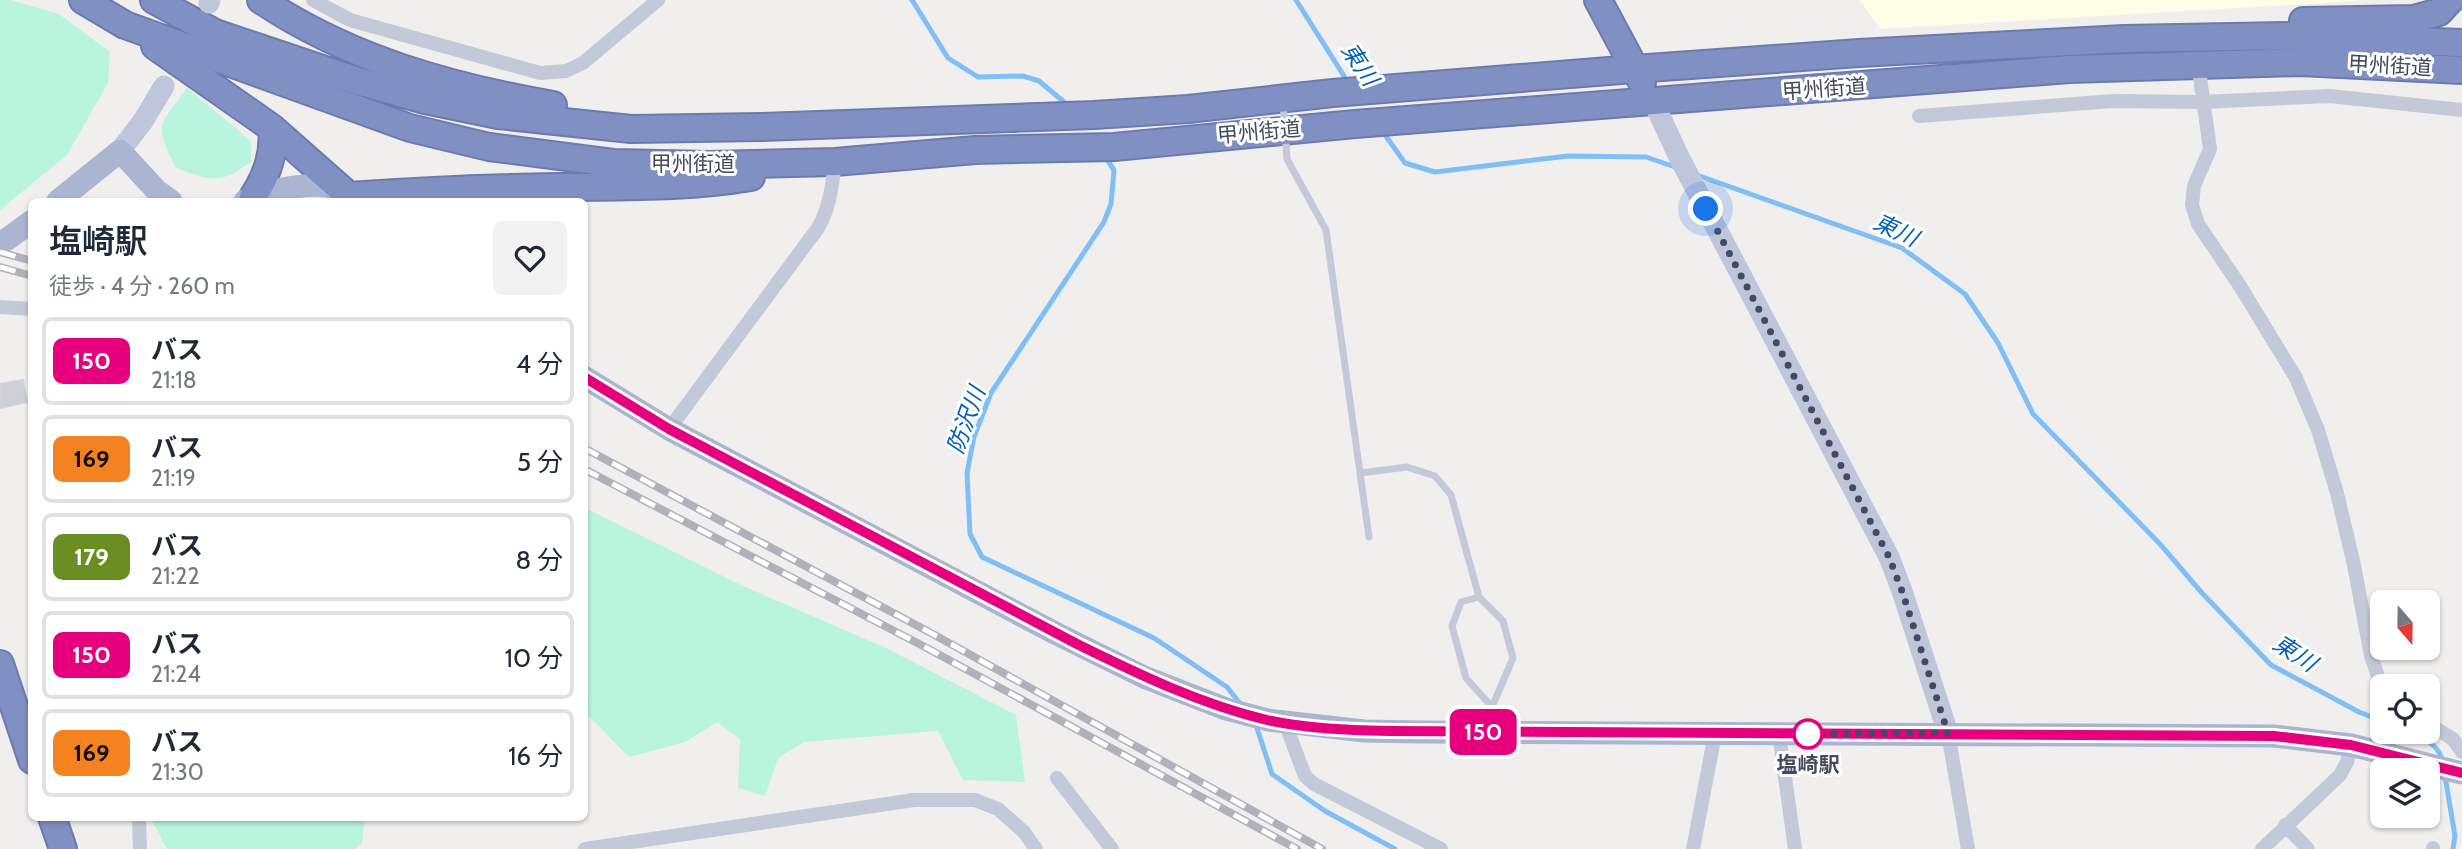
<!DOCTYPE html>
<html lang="ja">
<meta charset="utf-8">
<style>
:root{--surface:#fff;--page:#f2f2f3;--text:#1f2937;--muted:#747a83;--line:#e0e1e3}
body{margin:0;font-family:Cabin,"Noto Sans JP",sans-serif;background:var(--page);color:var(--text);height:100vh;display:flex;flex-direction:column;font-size:26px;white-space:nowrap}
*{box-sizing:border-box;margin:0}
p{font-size:23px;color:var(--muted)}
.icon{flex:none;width:38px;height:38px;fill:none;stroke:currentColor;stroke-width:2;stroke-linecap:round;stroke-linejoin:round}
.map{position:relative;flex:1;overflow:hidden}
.side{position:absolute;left:28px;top:198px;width:560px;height:623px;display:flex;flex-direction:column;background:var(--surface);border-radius:10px;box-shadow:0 2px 5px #0004}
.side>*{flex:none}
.badge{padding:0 14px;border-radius:10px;font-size:24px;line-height:46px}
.needle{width:46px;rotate:160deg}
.buttons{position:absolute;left:2370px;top:590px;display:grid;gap:14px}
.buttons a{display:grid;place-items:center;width:70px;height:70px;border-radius:10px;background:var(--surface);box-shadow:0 2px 5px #0004;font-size:35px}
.you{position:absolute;width:35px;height:35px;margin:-18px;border:5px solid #fff;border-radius:50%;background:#1a73e8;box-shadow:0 0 0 10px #1a73e833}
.map>.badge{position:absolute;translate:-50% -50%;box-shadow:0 0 0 4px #fff}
.round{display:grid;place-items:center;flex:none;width:74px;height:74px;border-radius:10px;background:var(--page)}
.head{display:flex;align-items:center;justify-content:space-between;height:119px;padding:0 21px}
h1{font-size:33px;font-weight:600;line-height:52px}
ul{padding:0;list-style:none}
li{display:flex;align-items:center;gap:21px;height:88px;margin:0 14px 10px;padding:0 7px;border:4px solid var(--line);border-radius:10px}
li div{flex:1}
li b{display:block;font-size:26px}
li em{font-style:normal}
li .badge{min-width:77px;font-weight:700;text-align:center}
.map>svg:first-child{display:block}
.commercial{fill:#fefde6}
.green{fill:#b8f4de}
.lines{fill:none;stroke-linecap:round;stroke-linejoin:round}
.stream{stroke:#80bff5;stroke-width:5}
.building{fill:#cdcfd7;stroke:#d2d2db;stroke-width:2}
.highway-casing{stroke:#6c7baf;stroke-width:30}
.lane{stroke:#c3c9d8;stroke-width:7}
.street{stroke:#c3c9d8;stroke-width:14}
.secondary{stroke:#bfc5da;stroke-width:21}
.primary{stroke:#abb4d0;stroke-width:23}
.highway{stroke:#8190c3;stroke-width:26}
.rail-casing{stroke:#b0b1ba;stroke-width:8}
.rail{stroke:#fff;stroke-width:5;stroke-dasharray:16;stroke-linecap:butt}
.line-casing{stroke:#fff;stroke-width:16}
.line{stroke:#e6007e;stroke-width:10}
.walk{stroke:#454b5e;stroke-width:7;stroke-dasharray:0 12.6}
.stop-dot{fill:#fff;stroke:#e6007e;stroke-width:3.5}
.labels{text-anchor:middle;stroke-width:6;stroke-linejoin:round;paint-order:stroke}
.street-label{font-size:21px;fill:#454b5e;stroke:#fff}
.stop-label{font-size:21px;font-weight:bold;fill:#454b5e;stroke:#fff}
.water-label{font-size:23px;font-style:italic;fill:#0061b6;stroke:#fff}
</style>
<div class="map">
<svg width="2462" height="849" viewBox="0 0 2462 849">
<rect width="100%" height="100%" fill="#f1efee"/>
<path class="commercial" d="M1860,0H2374L1880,29Z"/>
<path class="green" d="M0,0H11L59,14L110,52L108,83L67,155L0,210Z
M187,88L251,141V162C219,185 211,181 176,168C153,122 159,127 187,88Z
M585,508L743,586L886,648L1016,715L1025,782L963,780L938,731L804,742L778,758L765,796L738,788L740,739L717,722L685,742L629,757L585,712Z
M150,817H365L362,843L355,849H167Z"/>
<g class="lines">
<path class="stream" d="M912,0L948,58L978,77L1023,76L1039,81L1070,107
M1296,0L1349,84
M1383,132L1405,163L1435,172L1568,156L1646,157L1678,168
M1104,155L1114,170L1111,204L1104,222L991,393L974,437L967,473L970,534L982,557L1154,638L1227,687L1242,706
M1694,174L1902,248L1965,294L1998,343L2033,414L2160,544L2202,593L2271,665L2359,712L2382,721
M1256,725L1272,774L1325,811L1395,849
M2410,732C2424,737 2441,747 2443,763
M2445,776L2455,836L2453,849"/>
</g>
<path class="building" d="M23,380L27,402L0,408V384Z"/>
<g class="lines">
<g class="highway-casing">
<path id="highway" d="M83,0L125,25L410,128L489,147L613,163L710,165L835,162L975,150L1114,147L1355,124L2069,69L2300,62L2462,70
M154,0L215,33L361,82L425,100L498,115L631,129L761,127L1094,115L1188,109L1333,93L1634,69L1859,53L2124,39L2285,36L2462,43
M261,0C349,59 450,87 553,105
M1598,0L1642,82
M2303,21L2414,19L2439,12L2450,0
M155,46L272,128L349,196C418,191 488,188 558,187C623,186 686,188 751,177
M253,197C267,176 275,154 272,128
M0,664L32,760
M52,817L63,849"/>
</g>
<path class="lane" d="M1283,103L1287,159L1326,230L1369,537
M1360,473L1407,467L1435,476L1451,495L1479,597
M1492,707L1513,658L1503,621L1479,597L1461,602L1452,626L1466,678L1492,707L1500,728"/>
<path class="street" d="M313,0L350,20L540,73L566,71L583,63L658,0
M2198,63L2210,149L2194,186L2192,205L2198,224L2240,286L2296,378L2318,430L2337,493L2354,565L2371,656L2382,688
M1919,116L2113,101L2203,102L2330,96L2462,110
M0,307L32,309
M669,429L818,228C830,207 832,186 835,162
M1285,723L1305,776L1314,784L1441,849
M2427,723L2453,739L2462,752
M1948,733L1968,849
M1779,734L1795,849
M1057,778L1112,849
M139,817L140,849
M2285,825L2308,849
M585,849L914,800H975L998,809L1024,832L1036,849
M1693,849L1715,734
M2262,849L2340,775L2347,762L2351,745
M2433,849V848"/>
<path class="secondary" d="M209,3L210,0
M1653,101L1679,157L1889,557L1902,591L1948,733
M120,151L143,121L164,86"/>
<path class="primary" d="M58,201L120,151L157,191L171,201
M245,201C263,191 306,183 327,186C334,187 341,192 347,195
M6,240L32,221
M584,377L669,429L1055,633L1144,677L1226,709L1268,720L1364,731L1419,732L2274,736L2351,745L2462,773"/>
<use href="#highway" class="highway"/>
<g class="rail-casing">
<path id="rail" d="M0,252L32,261
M0,267L32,276
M584,448L931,633L1322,849
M584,469L925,647L1297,849"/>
</g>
<use href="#rail" class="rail"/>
</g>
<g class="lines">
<g class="line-casing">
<path id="line" d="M584,377L669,429L1077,644C1138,674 1200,704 1267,720C1307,729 1351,730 1391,731L2274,736L2351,745L2462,773"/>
</g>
<use href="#line" class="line"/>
<path class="walk" d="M1706,209L1889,557L1902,591L1948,733L1805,734H1808"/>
</g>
<circle class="stop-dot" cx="1808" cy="734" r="14"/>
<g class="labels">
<g class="street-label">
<text transform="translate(2390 66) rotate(3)" y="7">甲州街道</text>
<text transform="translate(1824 89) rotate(-4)" y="7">甲州街道</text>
<text transform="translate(1259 132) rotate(-5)" y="7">甲州街道</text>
<text x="693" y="171">甲州街道</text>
</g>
<g class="stop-label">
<text x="1808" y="772">塩崎駅</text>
</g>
<g class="water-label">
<text transform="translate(1360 64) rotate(56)" y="8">東川</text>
<text transform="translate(1896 230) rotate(25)" y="8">東川</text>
<text transform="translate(966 420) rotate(-70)" y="8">防沢川</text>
<text transform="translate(2295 653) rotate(33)" y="8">東川</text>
</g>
</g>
</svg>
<div class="buttons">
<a><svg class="needle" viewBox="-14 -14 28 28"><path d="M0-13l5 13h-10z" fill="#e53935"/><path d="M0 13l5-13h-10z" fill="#747a83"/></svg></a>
<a><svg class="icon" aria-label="locate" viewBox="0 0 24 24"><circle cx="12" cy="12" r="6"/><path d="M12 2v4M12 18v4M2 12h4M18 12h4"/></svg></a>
<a><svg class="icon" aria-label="layers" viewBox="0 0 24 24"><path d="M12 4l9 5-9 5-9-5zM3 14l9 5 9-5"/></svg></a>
</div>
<div class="you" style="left:1706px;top:209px"></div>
<b class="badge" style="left:1483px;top:732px;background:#e6007e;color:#fff">150</b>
<section class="side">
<div class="head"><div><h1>塩崎駅</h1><p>徒歩 · 4 分 · 260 m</p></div><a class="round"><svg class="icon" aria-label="heart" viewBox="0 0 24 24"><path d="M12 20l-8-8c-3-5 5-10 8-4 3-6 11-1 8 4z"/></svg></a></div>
<ul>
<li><span class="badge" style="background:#e6007e;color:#fff">150</span><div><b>バス</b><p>21:18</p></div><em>4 分</em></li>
<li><span class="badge" style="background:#f58220;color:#111">169</span><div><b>バス</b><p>21:19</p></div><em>5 分</em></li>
<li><span class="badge" style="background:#6b8e23;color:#fff">179</span><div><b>バス</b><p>21:22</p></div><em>8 分</em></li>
<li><span class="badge" style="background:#e6007e;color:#fff">150</span><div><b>バス</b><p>21:24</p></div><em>10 分</em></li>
<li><span class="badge" style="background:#f58220;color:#111">169</span><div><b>バス</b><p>21:30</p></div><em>16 分</em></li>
</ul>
</section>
</div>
